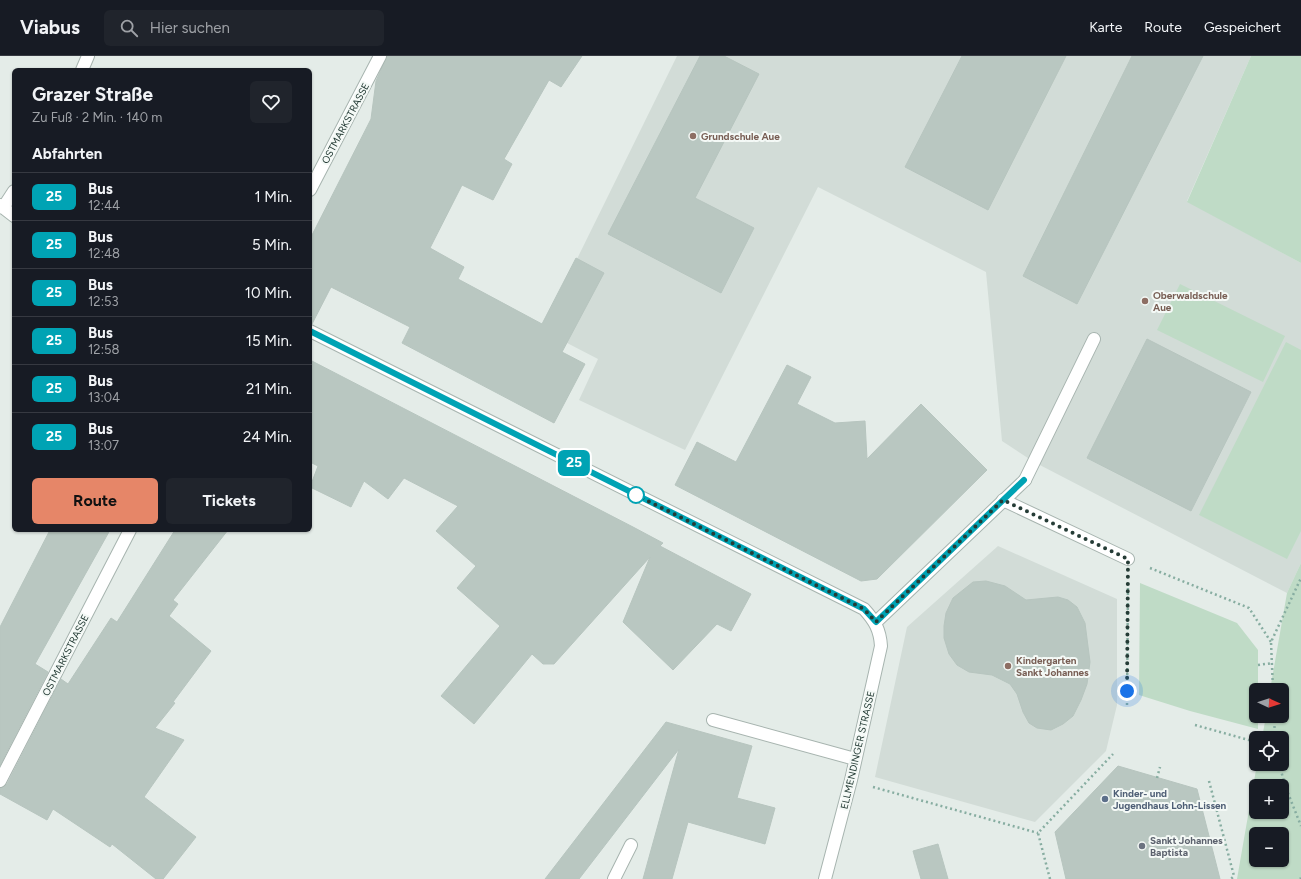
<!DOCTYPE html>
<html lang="de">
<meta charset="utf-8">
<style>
:root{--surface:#171b24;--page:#20242c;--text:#f1f3f6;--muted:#9ea1a6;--line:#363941;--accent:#e68668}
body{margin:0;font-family:Figtree,sans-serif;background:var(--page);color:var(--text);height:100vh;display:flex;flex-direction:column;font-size:15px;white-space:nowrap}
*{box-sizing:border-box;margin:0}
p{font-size:13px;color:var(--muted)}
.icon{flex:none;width:22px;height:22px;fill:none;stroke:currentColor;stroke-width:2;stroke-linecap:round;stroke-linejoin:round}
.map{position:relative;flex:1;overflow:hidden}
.sheet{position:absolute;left:12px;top:12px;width:300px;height:464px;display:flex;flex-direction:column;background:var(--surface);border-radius:6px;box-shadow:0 1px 3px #0004}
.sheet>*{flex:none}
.badge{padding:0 8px;border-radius:6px;font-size:14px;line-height:26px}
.needle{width:26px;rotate:94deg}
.buttons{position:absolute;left:1249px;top:627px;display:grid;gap:8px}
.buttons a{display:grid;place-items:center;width:40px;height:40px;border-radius:6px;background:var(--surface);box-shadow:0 1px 3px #0004;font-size:20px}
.you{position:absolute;width:20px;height:20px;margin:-10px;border:3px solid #fff;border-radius:50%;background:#1a73e8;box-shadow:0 0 0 6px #1a73e833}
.map>.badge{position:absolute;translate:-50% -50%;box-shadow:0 0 0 2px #fff}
h2{padding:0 20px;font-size:15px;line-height:36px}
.round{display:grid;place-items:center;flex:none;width:42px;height:42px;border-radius:6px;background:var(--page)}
.headline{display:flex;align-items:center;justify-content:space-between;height:68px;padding:0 20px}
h1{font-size:19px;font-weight:700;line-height:30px}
.action{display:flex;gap:8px;margin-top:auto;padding:8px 20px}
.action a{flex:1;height:46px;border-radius:6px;background:var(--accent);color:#111;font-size:16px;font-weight:700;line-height:46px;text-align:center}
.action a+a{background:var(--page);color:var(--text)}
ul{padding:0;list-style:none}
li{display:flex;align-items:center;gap:12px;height:48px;padding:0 20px;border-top:1px solid var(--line)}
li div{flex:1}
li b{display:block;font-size:15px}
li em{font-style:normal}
li .badge{min-width:44px;font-weight:700;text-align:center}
header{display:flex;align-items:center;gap:24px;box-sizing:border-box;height:56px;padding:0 20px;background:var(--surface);border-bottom:1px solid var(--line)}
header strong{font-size:19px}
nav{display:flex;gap:22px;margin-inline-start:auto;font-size:14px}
.search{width:280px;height:36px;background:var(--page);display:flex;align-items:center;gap:10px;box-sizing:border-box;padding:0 14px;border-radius:6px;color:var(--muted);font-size:15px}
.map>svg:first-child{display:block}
.built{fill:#d2dcd7}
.green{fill:#bfdbc6;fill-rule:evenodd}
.building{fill:#b9c7c1;stroke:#b7c5bf}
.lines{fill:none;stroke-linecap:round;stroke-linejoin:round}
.service-casing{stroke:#a7b4af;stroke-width:14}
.minor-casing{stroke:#a7b4af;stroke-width:14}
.path{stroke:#87ada1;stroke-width:2.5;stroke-dasharray:2 3;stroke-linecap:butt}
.service{stroke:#fff;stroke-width:12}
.minor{stroke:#fff;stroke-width:12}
.line-casing{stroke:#fff;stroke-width:9}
.line{stroke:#00a3b4;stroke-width:6}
.walk{stroke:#253c36;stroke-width:4;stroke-dasharray:0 7.2}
.education-dot{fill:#8d6e63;stroke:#f4f9f6;stroke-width:1.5}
.stop-dot{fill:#fff;stroke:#00a3b4;stroke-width:2}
.service-dot{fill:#5c6f8a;stroke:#f4f9f6;stroke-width:1.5}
.worship-dot{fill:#6b7280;stroke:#f4f9f6;stroke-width:1.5}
.labels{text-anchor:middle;stroke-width:4;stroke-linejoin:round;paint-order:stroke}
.street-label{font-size:10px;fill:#253c36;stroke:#f4f9f6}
.education-label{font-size:10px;font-weight:bold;fill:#785e54;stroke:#f4f9f6;text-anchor:start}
.service-label{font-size:10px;font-weight:bold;fill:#4e5e75;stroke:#f4f9f6;text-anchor:start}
.worship-label{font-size:10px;font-weight:bold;fill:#5b616d;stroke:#f4f9f6;text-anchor:start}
</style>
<header>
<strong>Viabus</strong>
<div class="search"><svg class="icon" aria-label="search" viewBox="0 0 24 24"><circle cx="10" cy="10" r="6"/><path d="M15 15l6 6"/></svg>Hier suchen</div>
<nav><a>Karte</a><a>Route</a><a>Gespeichert</a></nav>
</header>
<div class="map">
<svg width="1301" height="823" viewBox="0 0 1301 823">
<rect width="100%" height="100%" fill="#e4ece8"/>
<path class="built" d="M677,0H1251L1187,145L1301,207V507L1287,537L1034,406L1002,385L986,216L818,131L685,394L579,344L598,303L542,274Z
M998,490L1117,543V649L1106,695L1035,766L875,721L907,571Z"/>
<path class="green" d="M1251,0H1301V207L1187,146Z
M1180,228L1285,280L1263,326L1157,274Z
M1286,286L1301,294V475L1287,503L1199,459Z
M1301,507V823H1237L1257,708H1282V682H1262L1266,660H1282V634H1270L1287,537ZM1256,730H1282V756H1256ZM1256,778H1282V804H1256Z
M1140,527L1237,567L1258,594V634H1256V660H1258V673L1190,655L1139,639Z"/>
<path class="building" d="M387,0H582L561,31L549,24L504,103L512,108L493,144L462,129L430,192L464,211L458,223L542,268L576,202L604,217L562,296L585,308L554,367L402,287L410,271L331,231L312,268H310V183L371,63L376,25Z
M700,0H724L759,18L695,142L754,172L721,237L608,178Z
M962,0H1066L988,154L905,111Z
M1132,0H1203L1077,248L1023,220Z
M1147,283L1251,336L1191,455L1087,402Z
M310,304L633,471L663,487L660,490L751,538L731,575L717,568L673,614L623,566L650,501L554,608H543L532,598L474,668L441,640L500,570L457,532L476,510L436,475L458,450L404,422L388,443L364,425L351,451L310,431L318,410L310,406Z
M787,309L811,321L797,348L835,367L865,365L867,403L921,348L987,414L877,523L861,525L675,429L697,386L736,406Z
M50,474H110L35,608L48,616L0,709V571Z
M175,474H228L173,544L178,548L169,560L211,595L173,646L175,647L155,672L184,684L144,741L196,781L163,823H156L112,788L110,791L53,753L47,764L0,738V732L7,728L61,623L68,628L111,562L117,566Z
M986,525L1005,530L1026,544L1058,541L1068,544L1077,551L1085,567L1090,606L1087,628L1081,644L1073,660L1063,668L1051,674L1037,672L1029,667L1023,656L1017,638L1010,628L992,619L969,616L957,609L949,598L944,582V570L946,557L953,542L973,526Z
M666,666L752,690L737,742L775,752L765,788L688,766L672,823H643L679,693L579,823H545Z
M1118,710L1197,733L1220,823H1066L1055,776Z
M938,788L948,823H921L913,795Z"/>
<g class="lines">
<g class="service-casing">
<path id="service" d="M1025,424L1094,283
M1003,444L1128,503
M713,664L855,703
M614,823L631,789"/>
</g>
<g class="minor-casing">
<path id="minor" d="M82,14L88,0
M310,134L380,0
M0,149L14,160
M3,152L14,135
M310,275L864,553C875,565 880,574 881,590L851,724L825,823
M876,566L1025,424
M0,725L130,474"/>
</g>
<path class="path" d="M1150,512L1249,552L1271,586
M1258,609L1273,607
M1273,634L1271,586L1301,522
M1127,649L1128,525
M1274,660L1275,682
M1195,669L1256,686
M1279,708L1286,732L1301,770
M1157,722L1160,711
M1209,725L1234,820L1231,823
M873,731L1038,777
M1050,823L1038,777L1113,698
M1300,823L1301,822"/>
<use href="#service" class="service"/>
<use href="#minor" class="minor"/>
</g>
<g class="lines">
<g class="line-casing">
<path id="line" d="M310,275L864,553L876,566L1024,424"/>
</g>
<use href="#line" class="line"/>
<path class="walk" d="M636,439L864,553L876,566L1003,444L1128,503L1127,635"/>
</g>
<g class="education-dot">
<circle cx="693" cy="80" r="4"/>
<circle cx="1145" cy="245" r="4"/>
<circle cx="1008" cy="610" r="4"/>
</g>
<circle class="stop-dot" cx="636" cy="439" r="8"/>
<circle class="service-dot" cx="1105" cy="743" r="4"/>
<circle class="worship-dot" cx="1142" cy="790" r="4"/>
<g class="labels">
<g class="street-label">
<text transform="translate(345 67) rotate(-62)" y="4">OSTMARKSTRASSE</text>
<text transform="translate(65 599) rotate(-63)" y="4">OSTMARKSTRASSE</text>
<text transform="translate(857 694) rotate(-77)" y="4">ELLMENDINGER STRASSE</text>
</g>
<g class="education-label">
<text x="701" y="84">Grundschule Aue</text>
<text x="1153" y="243">Oberwaldschule<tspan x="1153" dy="12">Aue</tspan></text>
<text x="1016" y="608">Kindergarten<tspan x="1016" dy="12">Sankt Johannes</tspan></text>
</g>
<g class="service-label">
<text x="1113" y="741">Kinder- und<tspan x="1113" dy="12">Jugendhaus Lohn-Lissen</tspan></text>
</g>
<g class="worship-label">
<text x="1150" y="788">Sankt Johannes<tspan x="1150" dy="12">Baptista</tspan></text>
</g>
</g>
</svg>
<div class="buttons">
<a><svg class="needle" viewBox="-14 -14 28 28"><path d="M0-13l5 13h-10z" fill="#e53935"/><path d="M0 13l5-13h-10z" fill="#9ea1a6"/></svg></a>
<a><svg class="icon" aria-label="locate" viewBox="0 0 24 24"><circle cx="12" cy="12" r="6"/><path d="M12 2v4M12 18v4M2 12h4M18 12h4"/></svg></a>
<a>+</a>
<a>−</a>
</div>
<div class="you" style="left:1127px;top:635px"></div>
<b class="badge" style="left:574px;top:407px;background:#00a3b4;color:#fff">25</b>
<section class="sheet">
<div class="headline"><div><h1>Grazer Straße</h1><p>Zu Fuß · 2 Min. · 140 m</p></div><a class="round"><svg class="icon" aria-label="heart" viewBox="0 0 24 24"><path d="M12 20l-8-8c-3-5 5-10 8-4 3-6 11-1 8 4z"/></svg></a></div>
<h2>Abfahrten</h2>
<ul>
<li><span class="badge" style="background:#00a3b4;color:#fff">25</span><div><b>Bus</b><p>12:44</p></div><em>1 Min.</em></li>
<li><span class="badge" style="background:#00a3b4;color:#fff">25</span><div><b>Bus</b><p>12:48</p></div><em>5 Min.</em></li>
<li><span class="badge" style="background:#00a3b4;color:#fff">25</span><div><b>Bus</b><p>12:53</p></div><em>10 Min.</em></li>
<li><span class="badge" style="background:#00a3b4;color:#fff">25</span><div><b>Bus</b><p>12:58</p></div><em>15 Min.</em></li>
<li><span class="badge" style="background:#00a3b4;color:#fff">25</span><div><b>Bus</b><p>13:04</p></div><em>21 Min.</em></li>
<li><span class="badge" style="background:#00a3b4;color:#fff">25</span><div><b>Bus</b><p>13:07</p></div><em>24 Min.</em></li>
</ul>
<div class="action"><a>Route</a><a>Tickets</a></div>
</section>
</div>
